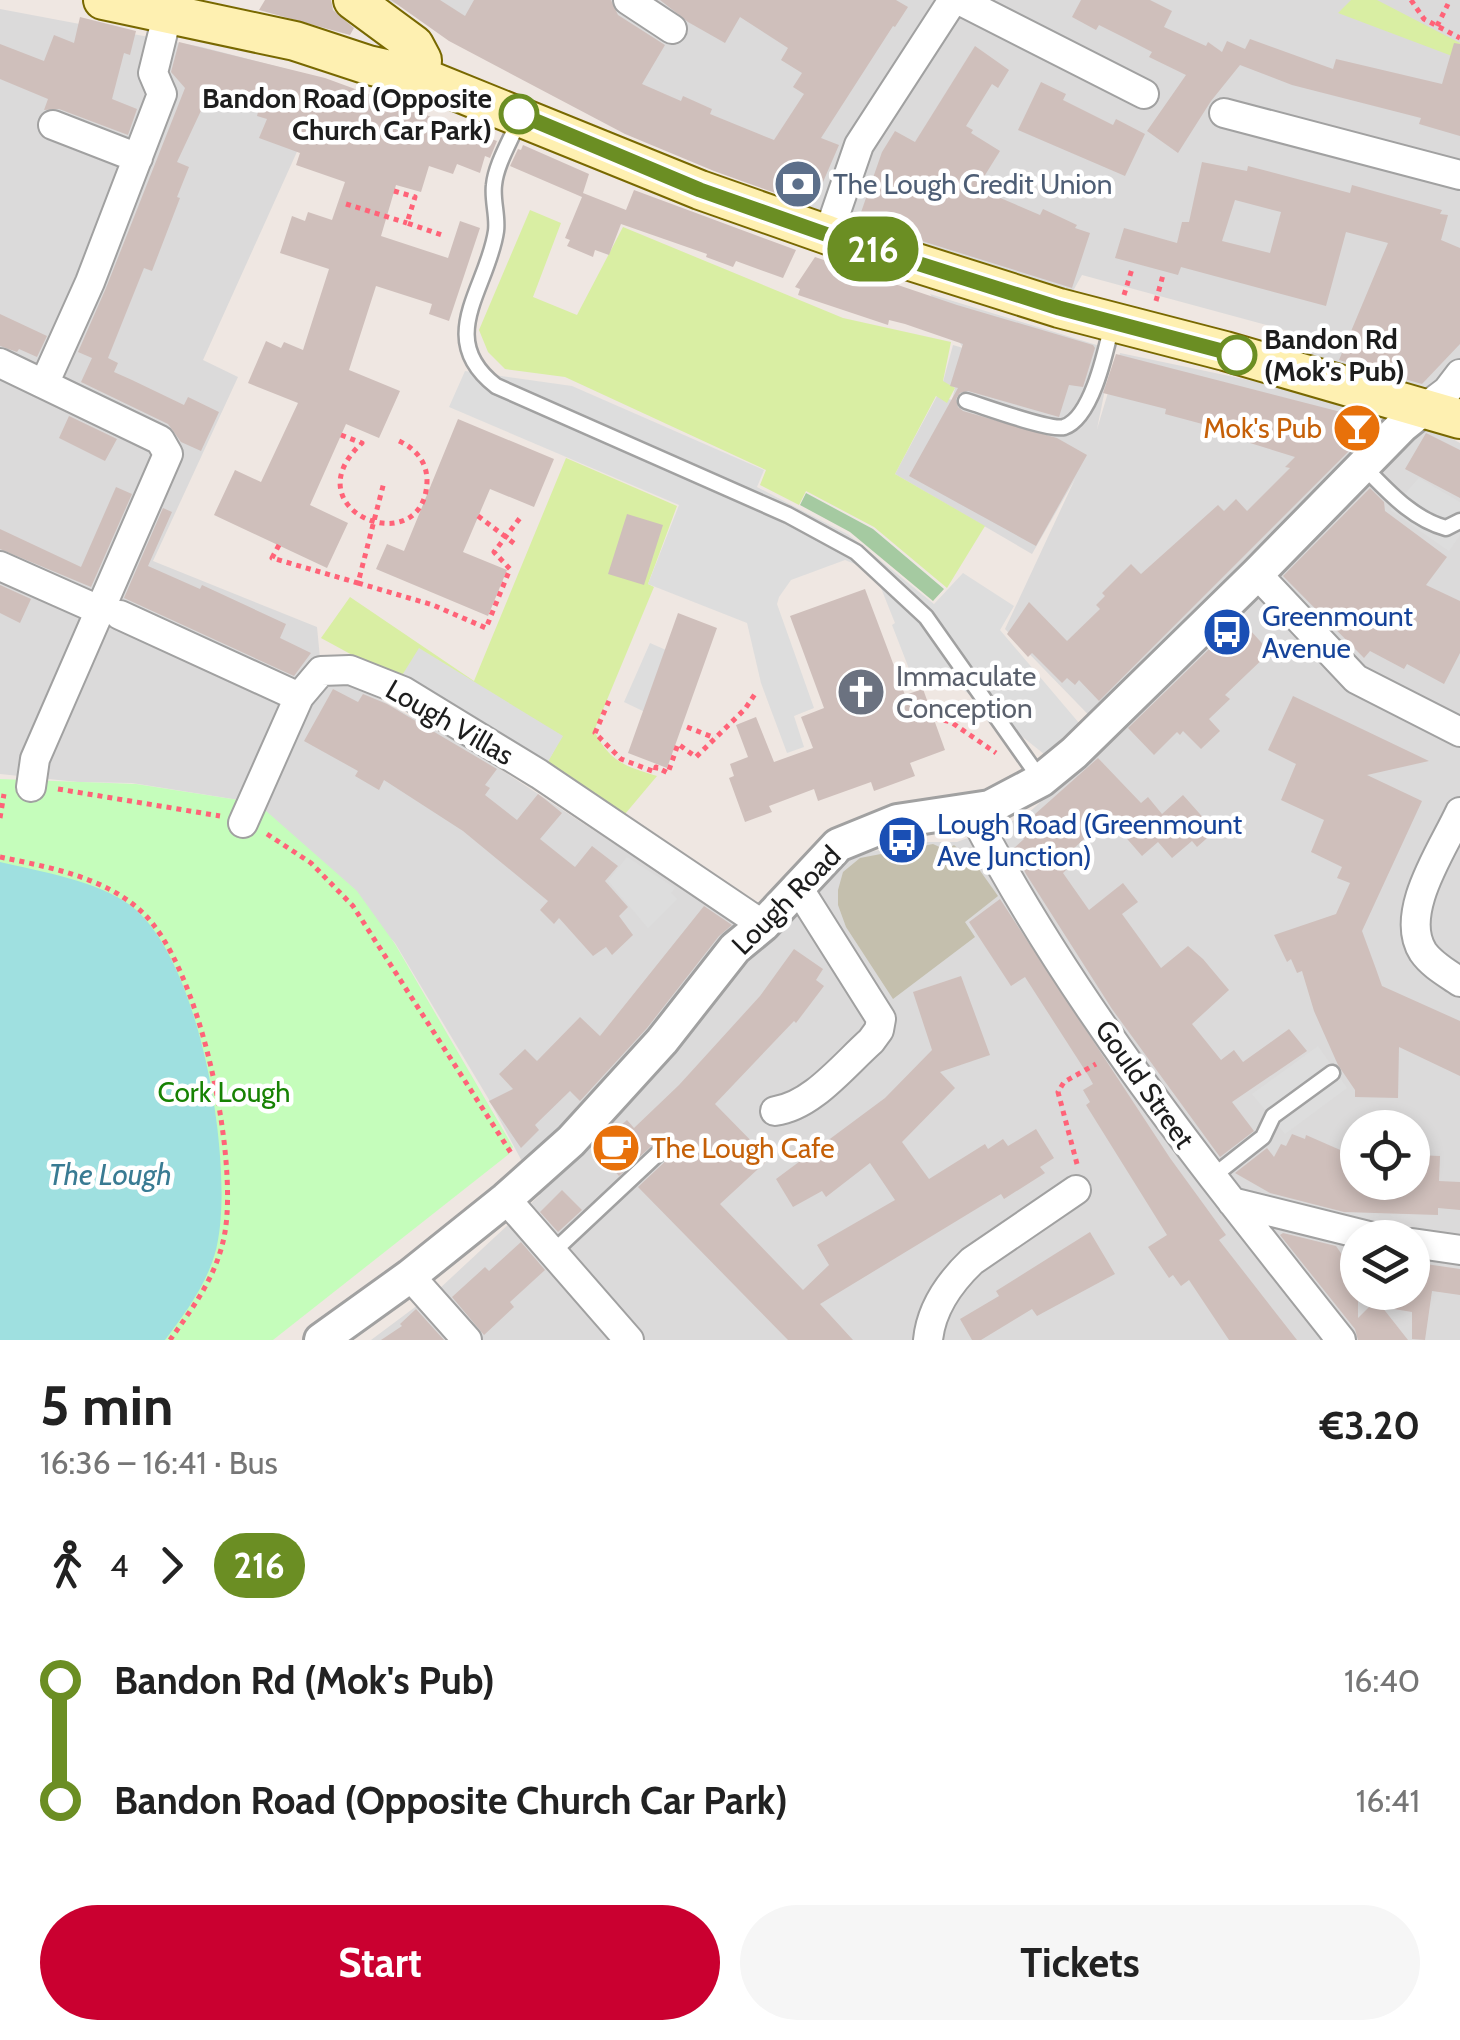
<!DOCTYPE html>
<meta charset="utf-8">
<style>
:root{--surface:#fff;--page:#f6f6f6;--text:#222;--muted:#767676;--accent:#ca0030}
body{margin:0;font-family:Cabin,sans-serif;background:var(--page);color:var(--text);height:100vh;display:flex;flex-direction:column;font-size:38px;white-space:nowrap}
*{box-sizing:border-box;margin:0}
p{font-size:32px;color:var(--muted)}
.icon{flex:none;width:55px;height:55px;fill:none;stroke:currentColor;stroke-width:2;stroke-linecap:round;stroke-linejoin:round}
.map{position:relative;height:1340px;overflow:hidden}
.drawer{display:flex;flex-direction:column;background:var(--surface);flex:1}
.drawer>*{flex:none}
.badge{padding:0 20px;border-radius:32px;font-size:35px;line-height:65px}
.tools{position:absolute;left:1340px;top:1110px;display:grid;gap:20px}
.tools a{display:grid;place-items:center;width:90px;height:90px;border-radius:50%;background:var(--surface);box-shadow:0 5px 15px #0003;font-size:50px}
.map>.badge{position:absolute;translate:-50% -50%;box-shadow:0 0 0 5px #fff}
.legs{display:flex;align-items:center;gap:15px;height:110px;padding:0 40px;font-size:32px}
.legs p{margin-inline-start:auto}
.head{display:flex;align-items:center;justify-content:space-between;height:170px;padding:0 40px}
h1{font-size:55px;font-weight:700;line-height:75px}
.cta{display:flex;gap:20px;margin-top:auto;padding:20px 40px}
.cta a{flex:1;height:115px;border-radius:60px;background:var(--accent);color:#fff;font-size:40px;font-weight:700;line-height:115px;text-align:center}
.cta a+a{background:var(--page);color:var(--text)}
ul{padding:0 40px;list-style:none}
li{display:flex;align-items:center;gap:35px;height:120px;font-size:38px}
li i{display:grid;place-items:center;width:15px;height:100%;margin:0 12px;background:currentColor}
li i::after{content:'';width:25px;height:25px;margin:-12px;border:8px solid;border-radius:50%;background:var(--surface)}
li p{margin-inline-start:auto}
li:first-child i{background:linear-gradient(#0000 50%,currentColor 0)}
li:last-child i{background:linear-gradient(currentColor 50%,#0000 0)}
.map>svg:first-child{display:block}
.residential{fill:#dbdada;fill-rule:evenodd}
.construction{fill:#c4bfad}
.grass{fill:#d9eea3}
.cemetery{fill:#a5caa1}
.park{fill:#c5fdbb}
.parking{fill:#ddd}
.water{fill:#9fe0e0}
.building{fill:#cfbfbb;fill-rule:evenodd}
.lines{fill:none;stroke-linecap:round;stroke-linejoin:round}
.service-casing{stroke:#a1a1a1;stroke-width:19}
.minor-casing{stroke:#a1a1a1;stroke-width:32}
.tertiary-casing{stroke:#a1a1a1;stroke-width:38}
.secondary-casing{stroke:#786800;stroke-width:42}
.path{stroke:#ff6378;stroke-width:5;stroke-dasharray:5 5;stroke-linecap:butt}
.service{stroke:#fff;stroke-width:14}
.minor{stroke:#fff;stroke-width:28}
.tertiary{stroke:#fff;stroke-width:32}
.secondary{stroke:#fef0b1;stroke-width:38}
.line-1-casing{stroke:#fff;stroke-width:22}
.line-1{stroke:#6b8e23;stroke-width:15}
.stop-1-dot{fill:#fff;stroke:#6b8e23;stroke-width:5}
.labels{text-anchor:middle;stroke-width:9;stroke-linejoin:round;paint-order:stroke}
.stop-label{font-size:28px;font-weight:bold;fill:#1d1d1d;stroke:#fff;text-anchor:end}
.service-label{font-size:28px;fill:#4e5e75;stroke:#fff;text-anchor:start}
.food-label{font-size:28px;fill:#c56008;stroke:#fff;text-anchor:end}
.transit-label{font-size:28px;fill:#164399;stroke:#fff;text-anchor:start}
.worship-label{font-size:28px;fill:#5b616d;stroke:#fff;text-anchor:start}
.street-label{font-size:28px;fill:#1d1d1d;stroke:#fff}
.park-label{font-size:28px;fill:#178203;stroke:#fff}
.water-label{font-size:30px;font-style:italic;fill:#397b93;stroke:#fff}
</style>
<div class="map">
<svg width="1460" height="1340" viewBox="0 0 1460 1340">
<rect width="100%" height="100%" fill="#efe7e2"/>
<path class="residential" d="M386,0H1460V396L1424,395L1300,352L1303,335L1082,275L1069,298L859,229L740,176L448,24Z
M0,9L202,47L321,78L305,134L203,360L238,377L153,561L317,627L320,658L336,675L471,750L613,843L742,918L861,854L915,842H957L1025,816L1111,738L1005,629L1075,479L1032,554L895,474L937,396L952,400L955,388L943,382L953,345L963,348L930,294L1113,350L1097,429L1120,353L1404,413L1460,443V1340H371L438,1290L540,1195L488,1098L395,943L257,803L132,783L78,782L0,774ZM1358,1128H1412V1182H1358ZM1358,1238H1412V1292H1358Z"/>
<path class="construction" d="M933,844L946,850L954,845L976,865L998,896L965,922L975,937L893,999L846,927L838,905V890L843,872L860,858Z"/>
<path class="grass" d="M1351,0H1377L1460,43V59L1338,13Z
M530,210L561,223L533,297L577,315L623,227L843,318L951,342L943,381L955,388L947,403L936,396L895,474L985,526L947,588L874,527L806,491L799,505L760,485L766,470L565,377L505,369L488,352L479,330Z
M566,458L677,506L648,584L654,587L594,731C611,763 625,766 657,776L620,820L546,765L562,736L490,694L400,681L321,638L350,597L474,681Z"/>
<path class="cemetery" d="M806,493L873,529L944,589L933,601L850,532L800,505Z"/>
<path class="park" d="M0,779L136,784L257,803L357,891L395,944L513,1147L509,1154L273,1340H0Z"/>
<path class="parking" d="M465,371L572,386L764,470L757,487L849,535L934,604L963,573L1014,606L1000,630L1079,723L1044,754L936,668L913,679L892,625L895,623L877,578L867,569L845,560L791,580L779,597L777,604L814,708L794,716L804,747L787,753L761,683L747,623L648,584L679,505L449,407Z
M1419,478L1460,502V535L1449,551L1390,510Z
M650,643L673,653L647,713L624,702Z
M419,648L563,736L546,765L401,677Z
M627,857L675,888L671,893L677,899L648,928L608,881Z
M1318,1046L1347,1088L1285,1134L1252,1094Z"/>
<path class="water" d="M0,862C39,871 98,881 130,905C200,957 233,1158 218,1240C212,1277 187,1311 165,1340H0Z"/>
<path class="building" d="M265,0H331L333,10L354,28L350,35L259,10Z
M391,0H440L465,16L474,0H611L618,15L665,45L642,84L681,101L683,96L712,109L710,114L774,140L804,94L793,87L802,73L781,60L788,48L740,17L725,43L688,22L660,0H896L908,7L895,27L893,26L821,138L839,145L823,182L810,197L795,200L714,171L625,134L449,41Z
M1081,0H1150L1172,11L1164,27L1206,46L1208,42L1222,52L1227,41L1245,49L1250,39L1333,69L1336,59L1442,84L1454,43L1460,44V136L1419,124L1421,118L1292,85L1240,65L1211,101L1178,153L1147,131L1186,75L1149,57L1152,52L1125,38L1099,25L1096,30L1072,17Z
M80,17L136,31L130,55L124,53L112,99L137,109L128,135L59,109L44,110L48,99L0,79V44L44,61L54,35L74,43Z
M179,42L325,78L497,141L490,158L485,156L480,173L457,164L453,174L429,166L421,192L396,185L381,236L448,258L460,221L480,228L449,321L429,314L432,304L376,286L349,370L400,391L379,438L346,424L310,505L348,523L327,568L214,515L235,470L261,482L298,403L248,383L266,341L281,348L284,342L303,350L329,269L280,253L292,216L305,221L308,212L332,220L345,182L296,165L300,153L259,138L267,119L257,116L258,112L206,100L177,162L189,167L177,197L180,198L152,271L144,268L108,358L118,363L114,372L132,380L184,405L188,397L219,412L201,451L181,442L168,424L81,382L92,358L78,352L106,288L185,88L171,72Z
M975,46L1009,70L998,88L992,84L966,126L973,130L971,133L1000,151L977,188L1040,215L1043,209L1077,225L1075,228L1090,233L1072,288L858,221L882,152L895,131L915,142Z
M1041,82L1066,94L1063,100L1113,125L1116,119L1145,134L1125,176L1018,130Z
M523,145L589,174L583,193L626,210L634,190L796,250L783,278L736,261L733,267L706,257L707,254L621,224L609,255L595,250L593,257L567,246L570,240L565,238L582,197L510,166L518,149L521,150Z
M1202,162L1247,171L1248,166L1350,193L1352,185L1442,210L1440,214L1448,215L1441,240L1460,248V344L1422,384L1339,360L1388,243L1346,232L1326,306L1181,267L1178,275L1115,258L1124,228L1177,243L1182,222H1189ZM1235,200L1281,212L1270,253L1222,241Z
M815,257L957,305L1093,345L1095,348L1083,387L1069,385L1059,417L968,391L960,393L956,399L958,407L963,411L1057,438L1087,455L1036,546L909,476L958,388L950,386L963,344L905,324L889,320L888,325L798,295L800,289L795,287Z
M0,314L47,336L37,357L19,349L17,352L0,346Z
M1116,354L1372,420L1373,427L1099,701L1079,680L1075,685L1067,678L1062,683L1032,653L1028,657L1007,634L1029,602L1067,641L1100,609L1096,605L1105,596L1102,593L1131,564L1141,574L1218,505L1224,511L1236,499L1247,511L1290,468L1285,467L1295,457L1250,443L1251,437L1165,414L1166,409L1103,393Z
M69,416L117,439L105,461L59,438Z
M458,419L554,459L534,507L490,489L463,552L507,570L488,616L376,569L387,544L404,551Z
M1426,433L1460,450V498L1405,469Z
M116,487L132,494L91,587L0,549V529L81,567Z
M1370,488L1384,502L1385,511L1447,557L1426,585L1460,601V653L1444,684L1407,664L1404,669L1370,651L1364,658L1283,576Z
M163,508L172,512L148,566L200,589L202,585L286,624L280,638L311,653L294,676L124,598Z
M627,514L663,525L644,585L608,574Z
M0,585L31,599L20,623L0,613Z
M865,589L905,695L923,689L945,750L910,763L915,776L874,791L871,782L818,801L814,789L769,806L772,812L745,822L729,778L734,776L730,764L748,757L736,725L756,717L774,762L813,748L801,717L824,708L790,616Z
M678,613L717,628L667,768L628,753Z
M1240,619L1270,652L1225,695L1230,699L1209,719L1220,731L1201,749L1183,731L1180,735L1177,732L1154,755L1128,728Z
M333,689L358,702L363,694L387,704L497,769L485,785L490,788L485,795L517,820L538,794L546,800L562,813L540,839L575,867L592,846L618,866L605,881L628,907L619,916L633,935L612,955L606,947L593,956L559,918L554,924L540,910L548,901L463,831L384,780L379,790L355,776L358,771L304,741Z
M1293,696L1429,761L1367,775L1422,801L1362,931L1376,969L1382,986L1460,1021V1076L1399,1047L1398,1098L1355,1097V1090L1338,1065L1314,1011L1302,971L1297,973L1291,959L1287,962L1274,935L1336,914L1350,883L1337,878L1342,867L1311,852L1324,820L1281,800L1296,764L1268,750Z
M1098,758L1141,803L1148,797L1162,814L1183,795L1215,831L1197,847L1192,841L1172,858L1158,842L1142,856L1108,817L1071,851L1068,854L1075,861L1063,873L1089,910L1123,883L1138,902L1122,914L1161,968L1188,946L1203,959L1229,990L1192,1024L1221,1060L1234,1050L1243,1062L1289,1029L1307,1051L1232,1102L1254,1131L1220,1157L1112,1009L1026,874L1022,866L1026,862L1013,849L1024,839L1016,831Z
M1000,899L1170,1158L1226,1235L1219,1240L1297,1340H1229L1189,1280L1181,1286L1173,1275L1169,1278L1148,1247L1167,1235L1086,1105L1090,1102L1083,1090L1093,1084L1088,1075L1025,977L1011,986L969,922Z
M704,906L732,925L719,936L647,1028L580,1101L570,1091L535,1125L539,1130L521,1148L489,1101L513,1089L499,1074L525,1049L537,1061L580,1017L600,1036Z
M794,949L823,969L816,980L824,986L796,1023L794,1021L715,1104L769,1159L720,1204L803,1290L829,1265L817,1245L895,1200L870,1163L826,1197L822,1191L793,1207L776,1179L885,1098L932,1050L913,992L961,976L990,1055L940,1072L955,1088L902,1142L929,1179L985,1144L988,1149L1003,1139L1008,1146L1036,1129L1054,1158L1040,1167L1045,1173L1004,1199L1001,1194L820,1304L853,1340H788L638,1187L673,1154L675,1146L672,1139H659L619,1176L595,1148L627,1120L634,1128L679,1085L760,996Z
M1292,1134L1305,1139L1306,1135L1354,1156V1178L1358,1179V1182H1412V1162H1417V1155L1440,1156L1439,1181L1460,1182V1210L1438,1208V1215L1344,1212L1270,1193L1235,1173L1267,1148L1274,1157L1281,1144L1286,1146Z
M562,1190L582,1210L558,1232L540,1212Z
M1090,1232L1115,1274L1037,1316L1032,1309L981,1340H972L960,1319L999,1296L996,1291Z
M1283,1233L1336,1246L1358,1278V1318L1371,1305H1367L1368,1292H1412V1262L1460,1269V1295L1432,1291L1425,1340L1412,1339V1312L1382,1307L1408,1340H1358L1355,1329L1280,1235Z
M521,1242L545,1270L510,1302L514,1307L484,1335L452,1297L485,1267L489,1271Z
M416,1309L444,1340H381L402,1326L400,1324Z"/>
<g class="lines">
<g class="service-casing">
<path id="service" d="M519,120C511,140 496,164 494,185C492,200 498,216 496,231C488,288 434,338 496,386L788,515L856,552L926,617L1041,780
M966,401C983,406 1050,431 1064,427C1092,418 1106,350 1112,324
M1364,467C1388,491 1412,519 1446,528L1460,521
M1212,1177L1263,1137L1273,1116L1332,1073
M554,1251L665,1147"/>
</g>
<g class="minor-casing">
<path id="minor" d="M628,0L672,29
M959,0L1144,94
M1224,113L1460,175
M53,125L138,158
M828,235L859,145L953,0
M0,363L160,440L168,454L35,759L31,787
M45,382L90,282L162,94L153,73L168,12
M1422,410L1447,391L1460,374
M0,566L99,610
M1257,574L1356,679L1460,732
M120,615L299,697L321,671L350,670L403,691L539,774L763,925
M972,812C1071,1003 1208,1172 1341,1340
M1460,812C1443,849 1398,913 1423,952C1432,965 1447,973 1460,982
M243,823L299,697
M775,1111C812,1106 843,1066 871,1041L879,1030L881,1019L797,886
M506,1199L629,1340
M1232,1202L1377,1238
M1412,1243L1460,1250
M410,1276L467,1340
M928,1340C931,1309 950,1282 972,1261L1076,1190"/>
</g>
<g class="tertiary-casing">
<path id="tertiary" d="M321,1340L410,1276L506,1199L571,1141L662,1041L735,948L763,925L838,845L897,821L990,807L1041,780L1074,753L1257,574L1402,426L1422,410"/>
</g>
<g class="secondary-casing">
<path id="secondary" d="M103,0L295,41L368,65L421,77L700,190L828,235L1059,308L1225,351L1460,419
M353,0L414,45L422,60L421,77"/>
</g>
<path class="path" d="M1411,0L1424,19L1460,38
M1437,26L1448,4
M394,191L415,197L407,223L442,235
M346,204L407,223
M1124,295L1132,269
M1156,301L1163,275
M341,435L362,443C288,511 425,564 427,481C427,461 415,448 397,440
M478,516L515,544
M279,545L272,558L358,583L384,482
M358,583L433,605L486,628L510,569L494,552L520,518
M609,701L595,733L621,759L655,772L656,767L668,773L678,744L696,757L745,709L757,691
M934,718L951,722L996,753
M687,727L715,738
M58,789L220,816
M0,818L4,794
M267,834L311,863L353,906L513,1156
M0,857C48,867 105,877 142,912C200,966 238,1155 225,1232C218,1274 194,1306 170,1340
M1077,1164L1058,1092L1064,1082L1096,1064"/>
<use href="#service" class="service"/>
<use href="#minor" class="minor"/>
<use href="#tertiary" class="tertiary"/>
<use href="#secondary" class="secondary"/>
</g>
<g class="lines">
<g class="line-1-casing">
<path id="line-1" d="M519,114L700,190L828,235L1059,308L1237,355"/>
</g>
<use href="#line-1" class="line-1"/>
</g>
<defs>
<g id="bank-disc" transform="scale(2.5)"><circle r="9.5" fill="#5c6f8a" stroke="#fff"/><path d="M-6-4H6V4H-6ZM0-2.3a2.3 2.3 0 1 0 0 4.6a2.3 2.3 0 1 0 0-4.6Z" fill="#fff"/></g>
<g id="bar-disc" transform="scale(2.5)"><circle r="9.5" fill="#e8710a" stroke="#fff"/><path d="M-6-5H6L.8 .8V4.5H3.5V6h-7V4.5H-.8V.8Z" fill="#fff"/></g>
<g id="bus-disc" transform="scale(2.5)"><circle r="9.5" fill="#1a4fb4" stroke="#fff"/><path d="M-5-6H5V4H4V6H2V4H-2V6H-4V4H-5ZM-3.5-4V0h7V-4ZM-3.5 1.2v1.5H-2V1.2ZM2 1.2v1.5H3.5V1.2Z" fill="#fff"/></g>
<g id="church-disc" transform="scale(2.5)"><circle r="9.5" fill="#6b7280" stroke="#fff"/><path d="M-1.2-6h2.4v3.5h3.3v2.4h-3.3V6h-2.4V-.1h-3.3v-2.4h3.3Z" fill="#fff"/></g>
<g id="cafe-disc" transform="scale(2.5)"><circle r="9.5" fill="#e8710a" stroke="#fff"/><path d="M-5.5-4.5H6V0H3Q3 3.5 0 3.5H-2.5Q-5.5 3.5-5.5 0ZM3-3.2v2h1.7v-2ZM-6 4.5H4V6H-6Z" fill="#fff"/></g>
</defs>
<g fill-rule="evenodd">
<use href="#bank-disc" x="798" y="184"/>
<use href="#bar-disc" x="1357" y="428"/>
<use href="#bus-disc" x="1227" y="632"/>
<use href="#church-disc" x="861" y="692"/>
<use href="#bus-disc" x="902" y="840"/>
<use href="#cafe-disc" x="616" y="1148"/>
</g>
<g class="stop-1-dot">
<circle cx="519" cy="114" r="18"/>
<circle cx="1237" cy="355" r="18"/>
</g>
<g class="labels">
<g class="stop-label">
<text x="492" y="108">Bandon Road (Opposite<tspan x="492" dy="32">Church Car Park)</tspan></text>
<text x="1264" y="349" text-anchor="start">Bandon Rd<tspan x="1264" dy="32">(Mok's Pub)</tspan></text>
</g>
<g class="service-label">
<text x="833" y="194">The Lough Credit Union</text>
</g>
<g class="food-label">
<text x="1322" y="438">Mok's Pub</text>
<text x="651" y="1158" text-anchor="start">The Lough Cafe</text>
</g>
<g class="transit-label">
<text x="1262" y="626">Greenmount<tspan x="1262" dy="32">Avenue</tspan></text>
<text x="937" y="834">Lough Road (Greenmount<tspan x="937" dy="32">Ave Junction)</tspan></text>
</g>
<g class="worship-label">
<text x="896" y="686">Immaculate<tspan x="896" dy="32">Conception</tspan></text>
</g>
<g class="street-label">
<text transform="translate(450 722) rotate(30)" y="10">Lough Villas</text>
<text transform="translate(786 900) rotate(-45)" y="10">Lough Road</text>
<text transform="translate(1145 1084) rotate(55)" y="10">Gould Street</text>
</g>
<g class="park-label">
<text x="224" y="1102">Cork Lough</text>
</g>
<g class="water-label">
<text x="110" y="1185">The Lough</text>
</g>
</g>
</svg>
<div class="tools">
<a><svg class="icon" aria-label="locate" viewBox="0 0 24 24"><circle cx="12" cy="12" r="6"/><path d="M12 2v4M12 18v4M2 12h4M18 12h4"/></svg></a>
<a><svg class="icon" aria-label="layers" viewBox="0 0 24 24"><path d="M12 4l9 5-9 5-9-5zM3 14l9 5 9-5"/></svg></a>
</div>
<b class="badge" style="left:873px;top:249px;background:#6b8e23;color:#fff">216</b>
</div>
<section class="drawer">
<div class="head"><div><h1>5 min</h1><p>16:36 – 16:41 · Bus</p></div><b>€3.20</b></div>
<div class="legs"><svg class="icon" aria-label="walk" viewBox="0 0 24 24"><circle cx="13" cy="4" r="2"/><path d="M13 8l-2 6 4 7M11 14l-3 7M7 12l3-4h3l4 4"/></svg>4<svg class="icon" aria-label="forward" viewBox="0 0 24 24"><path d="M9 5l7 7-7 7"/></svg><b class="badge" style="background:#6b8e23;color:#fff">216</b></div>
<ul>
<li><i style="color:#6b8e23"></i><b>Bandon Rd (Mok's Pub)</b><p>16:40</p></li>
<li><i style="color:#6b8e23"></i><b>Bandon Road (Opposite Church Car Park)</b><p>16:41</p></li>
</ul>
<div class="cta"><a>Start</a><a>Tickets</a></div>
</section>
